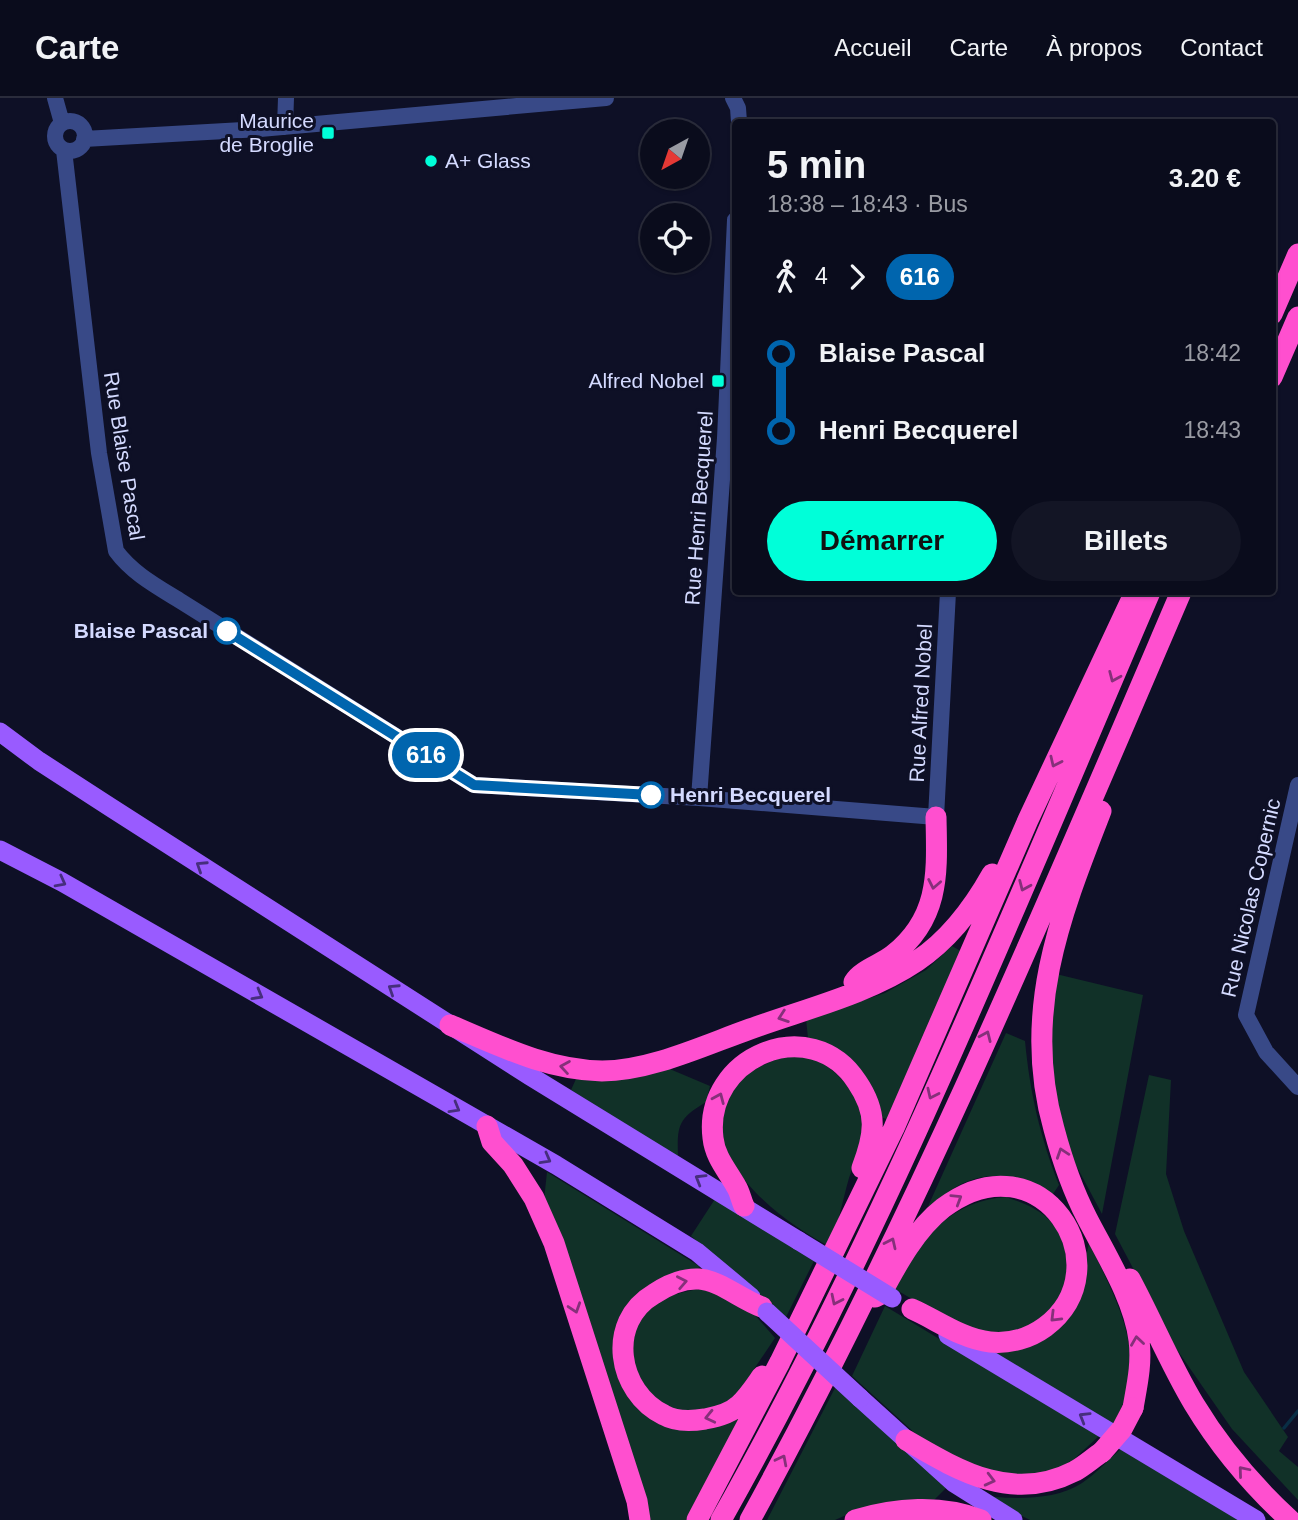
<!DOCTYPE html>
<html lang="fr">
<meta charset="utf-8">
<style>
:root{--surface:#0a0c1c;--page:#131525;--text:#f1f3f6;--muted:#999ba3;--line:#2a2c3b;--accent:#00ffd9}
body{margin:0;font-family:Arial,sans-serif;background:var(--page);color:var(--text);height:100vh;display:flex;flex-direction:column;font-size:26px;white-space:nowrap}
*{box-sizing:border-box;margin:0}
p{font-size:23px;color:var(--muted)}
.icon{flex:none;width:38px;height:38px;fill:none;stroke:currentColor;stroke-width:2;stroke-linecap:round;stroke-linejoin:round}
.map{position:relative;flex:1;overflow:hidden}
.side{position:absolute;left:732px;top:21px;width:544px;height:476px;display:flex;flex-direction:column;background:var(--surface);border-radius:7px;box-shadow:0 2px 5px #0004,0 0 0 2px var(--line)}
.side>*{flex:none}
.badge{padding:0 14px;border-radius:23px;font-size:24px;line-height:46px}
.needle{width:46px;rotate:220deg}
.fabs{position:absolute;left:640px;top:21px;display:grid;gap:14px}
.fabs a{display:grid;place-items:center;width:70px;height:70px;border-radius:50%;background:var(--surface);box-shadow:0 2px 5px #0004,0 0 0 2px var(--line);font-size:35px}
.map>.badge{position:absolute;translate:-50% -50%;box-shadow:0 0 0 4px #fff}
.legs{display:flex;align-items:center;gap:10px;height:77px;padding:0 35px;font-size:23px}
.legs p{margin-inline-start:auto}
.overview{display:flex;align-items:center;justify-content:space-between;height:119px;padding:0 35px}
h1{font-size:38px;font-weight:700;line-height:52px}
.primary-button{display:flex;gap:14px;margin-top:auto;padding:14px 35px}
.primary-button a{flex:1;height:80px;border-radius:42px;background:var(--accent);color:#111;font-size:28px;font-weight:700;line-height:80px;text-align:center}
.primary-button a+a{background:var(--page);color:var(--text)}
ul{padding:0 35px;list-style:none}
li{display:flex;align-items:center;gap:24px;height:77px;font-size:26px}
li i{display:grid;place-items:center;width:10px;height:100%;margin:0 9px;background:currentColor}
li i::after{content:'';width:18px;height:18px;margin:-9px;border:5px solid;border-radius:50%;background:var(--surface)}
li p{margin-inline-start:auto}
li:first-child i{background:linear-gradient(#0000 50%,currentColor 0)}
li:last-child i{background:linear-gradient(currentColor 50%,#0000 0)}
header{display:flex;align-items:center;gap:42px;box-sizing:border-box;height:98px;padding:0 35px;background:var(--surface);border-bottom:2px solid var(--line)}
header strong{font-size:33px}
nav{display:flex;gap:38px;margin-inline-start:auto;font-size:24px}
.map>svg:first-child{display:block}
.green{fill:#113128}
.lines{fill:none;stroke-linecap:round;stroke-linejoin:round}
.stream{stroke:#092e45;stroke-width:3.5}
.minor{stroke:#384987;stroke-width:16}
.major{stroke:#995bff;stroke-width:19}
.highway{stroke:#ff4fcf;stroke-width:21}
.major-bridge{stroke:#995bff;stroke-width:19}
.highway-bridge{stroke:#ff4fcf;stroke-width:21}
.oneway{stroke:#86307a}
.oneway2{stroke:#462e7d}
.line-1-casing{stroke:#fff;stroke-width:16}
.line-1{stroke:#0065ae;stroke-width:10}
.poi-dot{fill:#00ffd9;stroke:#0e1026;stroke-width:2.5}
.stop-1-dot{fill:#fff;stroke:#0065ae;stroke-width:3.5}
.labels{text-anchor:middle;stroke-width:6;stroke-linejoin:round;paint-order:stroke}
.poi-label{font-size:21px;fill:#d4daff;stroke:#0e1026;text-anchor:end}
.street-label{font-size:21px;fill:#d4daff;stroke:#0e1026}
.stop-label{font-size:21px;font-weight:bold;fill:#d4daff;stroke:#0e1026;text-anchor:end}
</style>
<header>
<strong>Carte</strong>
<nav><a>Accueil</a><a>Carte</a><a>À propos</a><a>Contact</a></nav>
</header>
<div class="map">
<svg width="1298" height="1422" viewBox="0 0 1298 1422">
<rect width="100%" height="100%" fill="#0e1026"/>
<path class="green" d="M952,848L964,855L889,1022L881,1019C865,971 854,960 808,940L806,921L885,895L926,872Z
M1056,876L1143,897L1102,1116L1069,1054L1051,972L1052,910Z
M1006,935L1025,943C1030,995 1040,1038 1059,1087L1051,1099C1018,1072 975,1070 942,1099C934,1106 928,1116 921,1124Z
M782,959C790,959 801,957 809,959C832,965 862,999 864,1023C865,1043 855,1062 849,1080C842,1104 839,1126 829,1148C786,1126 701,1064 726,1006C729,1000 731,992 736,987C748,973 765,966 782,959Z
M665,969L710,988L706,1004C678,1021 677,1027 678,1059L571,992L576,981Z
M1149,977L1171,982L1166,1076L1184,1133L1244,1274L1288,1339L1279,1353L1298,1369V1402L1232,1331L1173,1246L1115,1136Z
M547,1074L699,1168L698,1175L663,1182L615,1252L665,1327L743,1318L686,1422H649L544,1102Z
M1006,1099C1023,1105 1040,1111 1052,1125C1077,1156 1070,1208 1034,1228C1025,1233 1003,1237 992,1236C966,1236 918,1204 895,1191C920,1142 947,1104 1006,1099Z
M715,1101L814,1163L786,1219L691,1138Z
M1089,1145C1119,1207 1152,1263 1112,1328L985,1250C1000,1248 1027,1248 1040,1243C1079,1226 1081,1181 1089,1145Z
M697,1191C744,1199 745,1206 775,1240L731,1305C718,1308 702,1315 689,1315C660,1316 632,1278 631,1251C630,1239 642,1216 651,1208C664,1197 682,1195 697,1191Z
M885,1208L1099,1338L1073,1362L1042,1379L1006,1380L928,1347L852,1278Z
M836,1288L946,1390L933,1403L853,1414L835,1422H767Z
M1124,1348L1247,1422H1030L992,1403L995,1399C1022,1401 1058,1401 1082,1385C1097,1375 1110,1360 1124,1348Z"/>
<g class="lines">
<path class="stream" d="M1284,1330L1298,1313"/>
<path class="minor" d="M55,0L62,25
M733,0L738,10L739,24
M55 38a15 15 0 1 1 30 0a15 15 0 1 1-30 0Z
M285,29L286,0
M84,41L260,31L606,0
M64,52L99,355L116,453C133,476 158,489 182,504L474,687L699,700L936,719L948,494
M1298,687L1246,917L1266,954L1298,989
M699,700L725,340L735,122"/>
<path class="major" d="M0,634L39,663L110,709L530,978L799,1143
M0,752L62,784L556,1067L697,1154L751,1199
M948,1237L1256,1422
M860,1300L954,1385L1013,1422"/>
<path class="highway" d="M1272,216L1298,156
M1272,279L1298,219
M1101,713C1060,818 1021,916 1054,1031C1062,1061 1073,1093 1087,1120C1106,1157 1134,1201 1139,1242C1142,1266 1137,1287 1133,1310
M854,884C861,872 882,866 893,857C941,819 937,773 936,719
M450,927C500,948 547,972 602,973C650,973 705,947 750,931C805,911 868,896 917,863C950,841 973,810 992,776
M487,1028L492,1044L513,1067L534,1100L554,1145L637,1403L640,1422
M744,1108C741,1102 740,1094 736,1088C727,1072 715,1059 713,1040C703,959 811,913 857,984C878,1015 875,1036 862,1070
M1130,1181C1152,1222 1170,1266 1194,1306C1220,1349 1253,1388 1290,1422
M875,1199L881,1196C897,1166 916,1131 943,1110C1041,1036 1125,1169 1045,1229C1030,1240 1010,1246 990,1244C962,1241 937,1222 912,1211
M762,1209C742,1202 719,1182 699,1181C683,1180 666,1188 654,1196C606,1224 617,1294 664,1317C676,1324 692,1323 705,1321C716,1319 731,1315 739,1307C748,1299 755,1288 762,1278
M906,1342C961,1374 1013,1405 1075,1373C1084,1368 1093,1360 1102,1354
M697,1422L780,1264L894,1030L1028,722L1135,494
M721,1422C888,1126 1016,805 1150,494
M750,1422C914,1123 1047,807 1181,494
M855,1422C895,1410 941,1406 981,1422"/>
<path class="major-bridge" d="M799,1143L892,1200
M767,1214L860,1300"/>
<path class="highway-bridge" d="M1102,1354L1122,1331L1133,1310"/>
</g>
<defs><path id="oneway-chevron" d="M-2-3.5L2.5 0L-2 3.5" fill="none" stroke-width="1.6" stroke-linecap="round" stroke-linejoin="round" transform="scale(1.75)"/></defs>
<g class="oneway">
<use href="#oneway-chevron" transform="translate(1114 579) rotate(113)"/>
<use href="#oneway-chevron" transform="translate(1055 664) rotate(115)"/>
<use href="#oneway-chevron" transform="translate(934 786) rotate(101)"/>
<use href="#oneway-chevron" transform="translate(1024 788) rotate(113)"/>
<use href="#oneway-chevron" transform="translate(783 919) rotate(161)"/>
<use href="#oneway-chevron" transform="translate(986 938) rotate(-66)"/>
<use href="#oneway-chevron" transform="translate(565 969) rotate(-171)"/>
<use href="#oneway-chevron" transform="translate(932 996) rotate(115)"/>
<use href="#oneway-chevron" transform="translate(719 1000) rotate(-67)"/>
<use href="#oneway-chevron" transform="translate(1062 1055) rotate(-109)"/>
<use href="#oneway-chevron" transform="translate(957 1101) rotate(-32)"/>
<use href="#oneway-chevron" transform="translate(891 1145) rotate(-65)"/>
<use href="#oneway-chevron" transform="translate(682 1184) rotate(-11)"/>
<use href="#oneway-chevron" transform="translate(836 1202) rotate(116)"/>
<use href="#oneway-chevron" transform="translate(575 1210) rotate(72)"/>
<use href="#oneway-chevron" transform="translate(1055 1219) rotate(135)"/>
<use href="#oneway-chevron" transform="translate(1137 1243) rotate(-98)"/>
<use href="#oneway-chevron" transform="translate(710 1319) rotate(167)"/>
<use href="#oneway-chevron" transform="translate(782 1362) rotate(-63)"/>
<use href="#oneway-chevron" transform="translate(1243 1373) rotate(-130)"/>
<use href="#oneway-chevron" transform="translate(990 1382) rotate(14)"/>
</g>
<g class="oneway2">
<use href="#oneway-chevron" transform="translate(201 768) rotate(-147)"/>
<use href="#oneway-chevron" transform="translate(61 784) rotate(28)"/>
<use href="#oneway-chevron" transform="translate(393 891) rotate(-147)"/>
<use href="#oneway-chevron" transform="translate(258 897) rotate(30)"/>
<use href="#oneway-chevron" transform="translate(455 1010) rotate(30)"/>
<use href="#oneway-chevron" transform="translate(546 1061) rotate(29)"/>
<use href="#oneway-chevron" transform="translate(700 1081) rotate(-149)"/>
<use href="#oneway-chevron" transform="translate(1084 1319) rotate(-149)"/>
</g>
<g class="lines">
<g class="line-1-casing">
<path id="line-1" d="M227,533L474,687L651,697"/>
</g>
<use href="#line-1" class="line-1"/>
</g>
<g class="poi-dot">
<rect x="321" y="28" width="14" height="14" rx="3.5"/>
<circle cx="431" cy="63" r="7"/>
<rect x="711" y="276" width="14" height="14" rx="3.5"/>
</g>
<g class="stop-1-dot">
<circle cx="227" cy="533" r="12"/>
<circle cx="651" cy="697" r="12"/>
</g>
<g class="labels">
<g class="poi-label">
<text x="314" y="30">Maurice<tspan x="314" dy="24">de Broglie</tspan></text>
<text x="445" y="70" text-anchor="start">A+ Glass</text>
<text x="704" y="290">Alfred Nobel</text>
</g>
<g class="street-label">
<text transform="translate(124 358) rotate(81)" y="7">Rue Blaise Pascal</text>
<text transform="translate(699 410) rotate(-86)" y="7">Rue Henri Becquerel</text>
<text transform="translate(921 605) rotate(-87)" y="7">Rue Alfred Nobel</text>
<text transform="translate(1251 800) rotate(-77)" y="7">Rue Nicolas Copernic</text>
</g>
<g class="stop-label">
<text x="208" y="540">Blaise Pascal</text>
<text x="670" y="704" text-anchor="start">Henri Becquerel</text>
</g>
</g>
</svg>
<div class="fabs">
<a><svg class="needle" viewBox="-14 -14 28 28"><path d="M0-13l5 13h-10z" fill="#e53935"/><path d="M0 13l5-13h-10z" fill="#999ba3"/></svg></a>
<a><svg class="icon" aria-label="locate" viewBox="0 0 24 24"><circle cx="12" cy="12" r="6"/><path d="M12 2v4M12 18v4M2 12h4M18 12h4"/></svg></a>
</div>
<b class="badge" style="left:426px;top:657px;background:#0065ae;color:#fff">616</b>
<section class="side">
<div class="overview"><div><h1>5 min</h1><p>18:38 – 18:43 · Bus</p></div><b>3.20 €</b></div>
<div class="legs"><svg class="icon" aria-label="walk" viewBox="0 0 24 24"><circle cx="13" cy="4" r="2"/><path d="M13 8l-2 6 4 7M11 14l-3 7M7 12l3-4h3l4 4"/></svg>4<svg class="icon" aria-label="forward" viewBox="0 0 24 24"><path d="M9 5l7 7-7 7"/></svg><b class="badge" style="background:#0065ae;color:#fff">616</b></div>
<ul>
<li><i style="color:#0065ae"></i><b>Blaise Pascal</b><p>18:42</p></li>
<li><i style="color:#0065ae"></i><b>Henri Becquerel</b><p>18:43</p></li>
</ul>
<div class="primary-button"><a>Démarrer</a><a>Billets</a></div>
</section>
</div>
